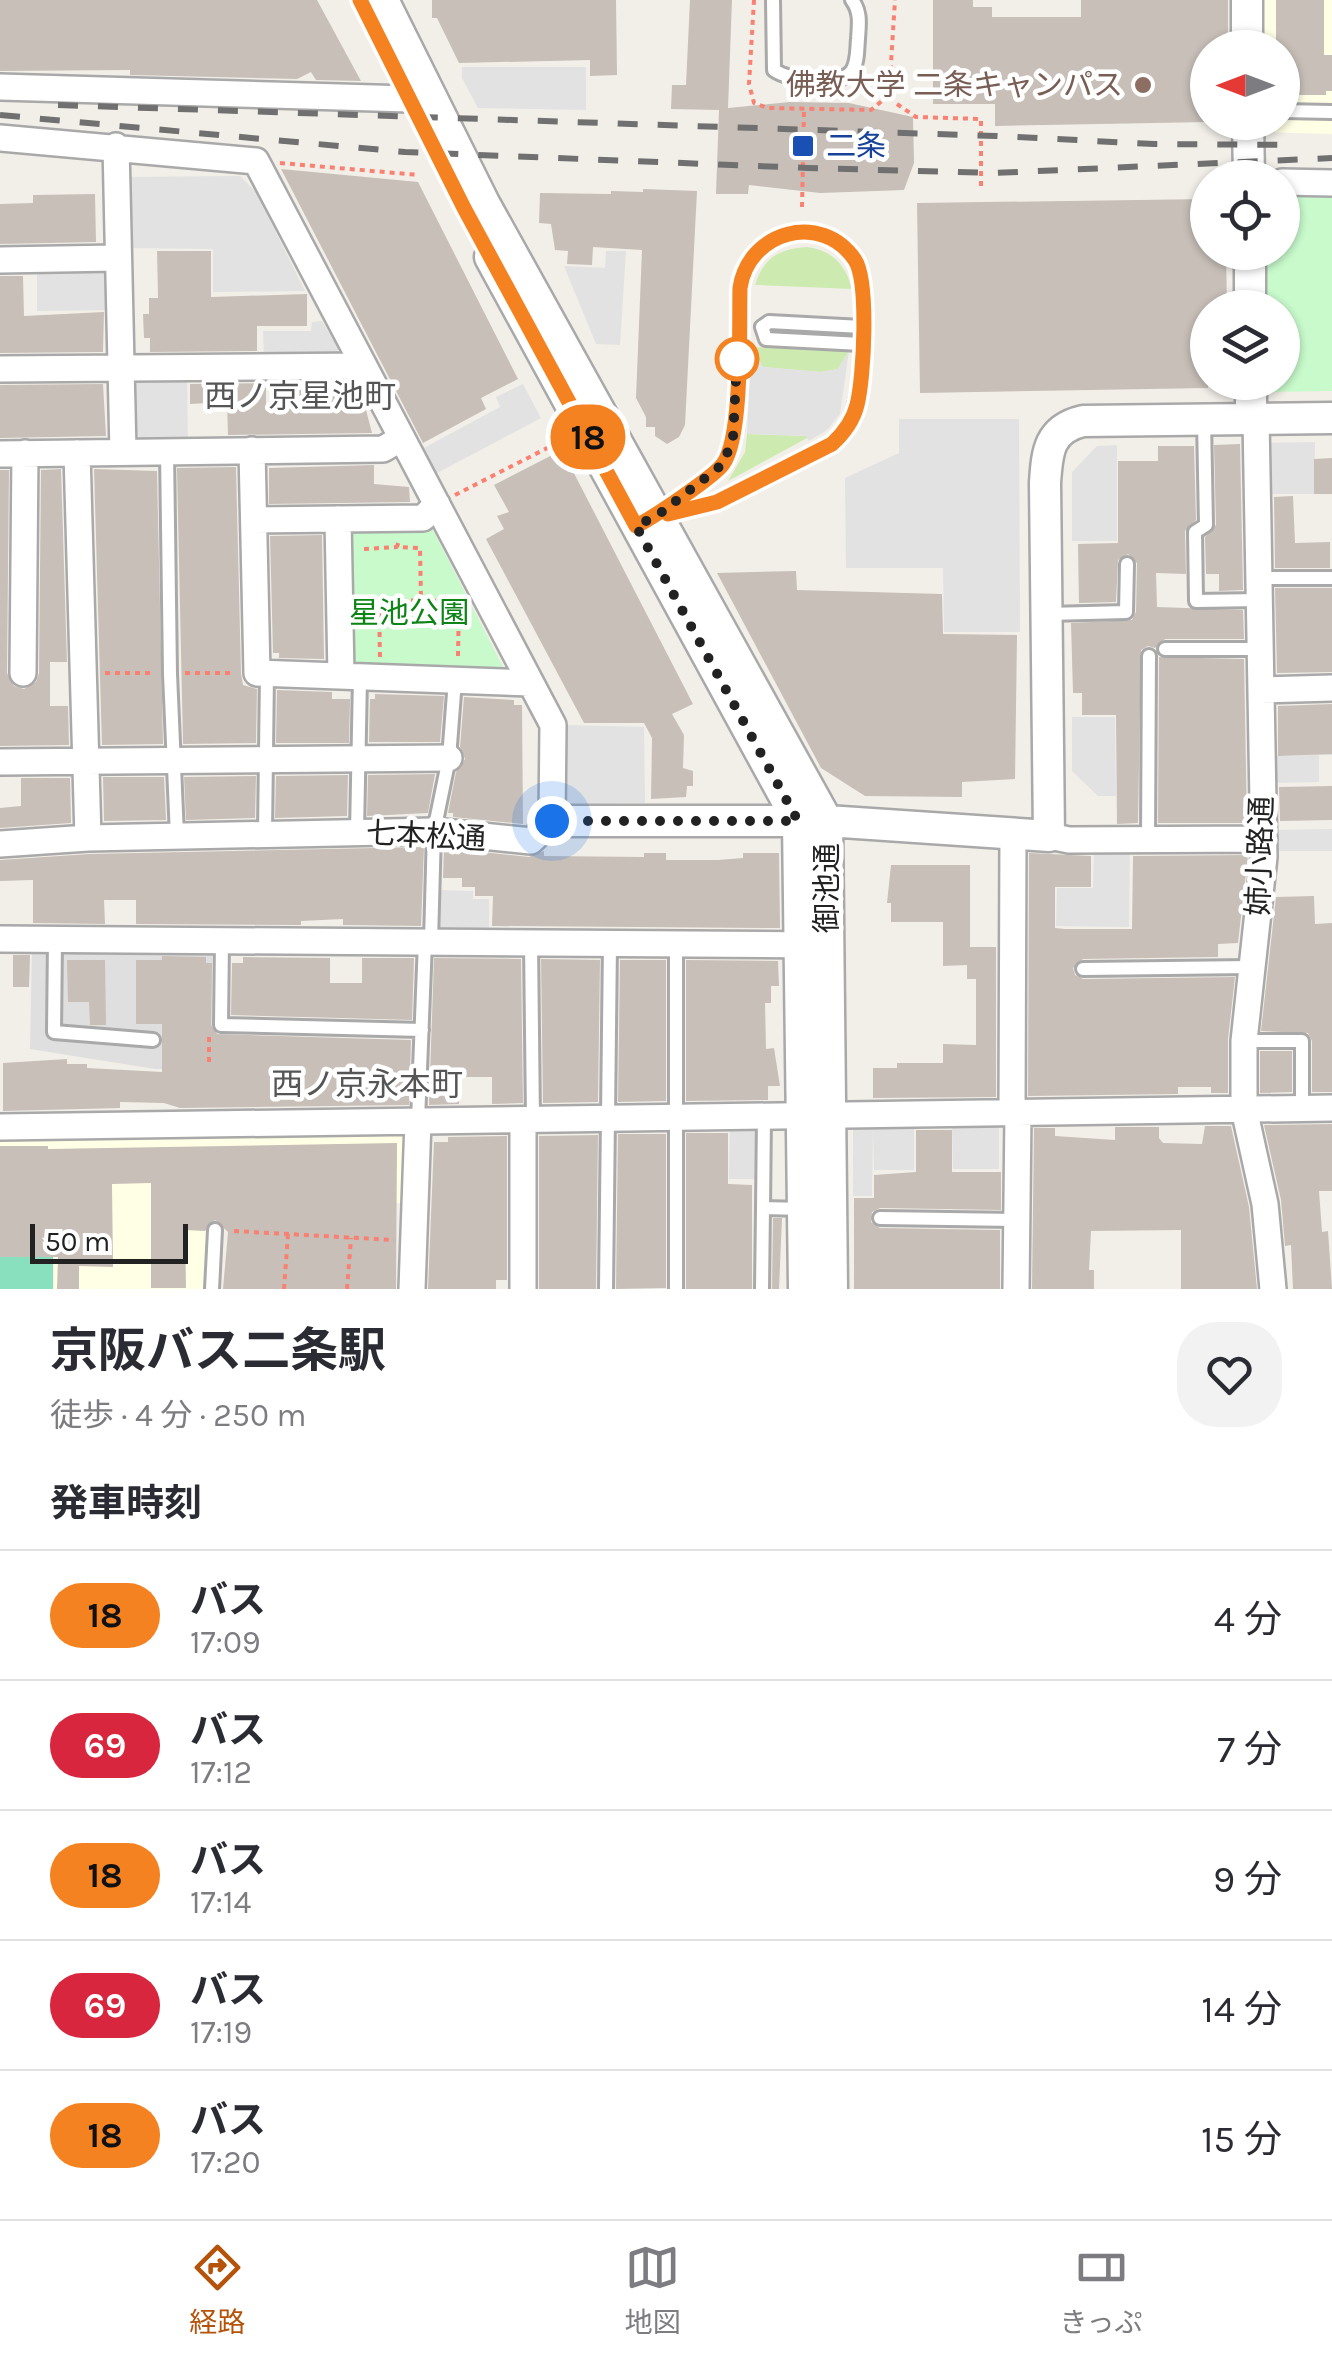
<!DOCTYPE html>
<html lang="ja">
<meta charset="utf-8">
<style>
:root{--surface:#fff;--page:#f2f2f3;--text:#2b2b33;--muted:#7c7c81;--line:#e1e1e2;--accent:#b45309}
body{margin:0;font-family:Karla,"Noto Sans JP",sans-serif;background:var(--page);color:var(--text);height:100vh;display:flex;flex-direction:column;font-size:38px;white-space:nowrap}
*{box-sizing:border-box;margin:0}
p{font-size:32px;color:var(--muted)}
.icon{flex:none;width:55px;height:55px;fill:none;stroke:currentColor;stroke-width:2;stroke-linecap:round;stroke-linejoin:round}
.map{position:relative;height:1289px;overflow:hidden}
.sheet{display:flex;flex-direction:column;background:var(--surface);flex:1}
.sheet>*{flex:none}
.badge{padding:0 20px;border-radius:32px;font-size:35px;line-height:65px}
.needle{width:65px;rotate:270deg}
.fabs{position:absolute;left:1190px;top:30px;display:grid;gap:20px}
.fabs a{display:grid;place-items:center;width:110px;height:110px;border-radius:50%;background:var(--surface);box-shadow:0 2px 8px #0004;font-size:50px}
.scale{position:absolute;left:30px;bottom:25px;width:158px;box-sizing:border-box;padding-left:10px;border:5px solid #222;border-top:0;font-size:28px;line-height:35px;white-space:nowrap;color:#222;-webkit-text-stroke:8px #fff;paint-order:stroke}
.you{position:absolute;width:50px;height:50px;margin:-25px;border:8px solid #fff;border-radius:50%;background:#1a73e8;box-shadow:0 0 0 15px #1a73e833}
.map>.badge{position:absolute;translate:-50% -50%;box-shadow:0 0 0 5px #fff}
h2{padding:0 50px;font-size:38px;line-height:90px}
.round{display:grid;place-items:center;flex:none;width:105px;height:105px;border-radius:40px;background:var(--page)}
.headline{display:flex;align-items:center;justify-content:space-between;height:170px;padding:0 50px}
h1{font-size:48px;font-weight:700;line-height:75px}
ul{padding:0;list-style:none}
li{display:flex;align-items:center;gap:30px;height:130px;padding:0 50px;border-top:2px solid var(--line)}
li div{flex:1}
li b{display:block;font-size:38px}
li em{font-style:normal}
li .badge{min-width:110px;font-weight:700;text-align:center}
.menu{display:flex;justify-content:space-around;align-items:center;height:140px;border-top:2px solid var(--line);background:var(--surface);font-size:28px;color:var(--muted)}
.menu a{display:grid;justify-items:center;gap:5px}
.menu .on{color:var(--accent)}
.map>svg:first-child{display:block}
.residential{fill:#e0dfdf}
.education{fill:#ffffe5}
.grass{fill:#cdebb0}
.park{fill:#c8facc}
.pitch{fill:#88e0be}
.parking{fill:#e2e2e2}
.building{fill:#c7bfb8}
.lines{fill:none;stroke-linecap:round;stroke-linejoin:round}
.service-casing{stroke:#a9a9a9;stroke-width:18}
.minor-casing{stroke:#a9a9a9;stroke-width:30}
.tertiary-casing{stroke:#a9a9a9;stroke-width:35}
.path{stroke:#fa8072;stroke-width:4;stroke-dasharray:5 5;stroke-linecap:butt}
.service{stroke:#fff;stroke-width:12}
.minor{stroke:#fff;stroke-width:25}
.tertiary{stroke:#fff;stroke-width:30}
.rail{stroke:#707070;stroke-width:6;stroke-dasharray:20 20;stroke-linecap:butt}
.line-casing{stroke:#fff;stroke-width:22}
.line{stroke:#f58220;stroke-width:15}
.walk{stroke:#222;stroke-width:10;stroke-dasharray:0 18}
.education-dot{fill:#8d6e63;stroke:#fff;stroke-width:4}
.transit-dot{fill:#1a4fb4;stroke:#fff;stroke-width:4}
.stop-dot{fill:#fff;stroke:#f58220;stroke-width:5}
.labels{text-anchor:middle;stroke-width:9;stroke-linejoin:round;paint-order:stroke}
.education-label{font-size:30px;fill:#785e54;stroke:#fff;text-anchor:end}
.transit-label{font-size:30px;fill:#164399;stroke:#fff;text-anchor:start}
.park-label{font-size:30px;fill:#0c8416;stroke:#fff}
.street-label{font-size:30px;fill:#222;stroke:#fff}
.neighbourhood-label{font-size:32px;fill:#555;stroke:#fff}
</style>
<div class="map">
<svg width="1332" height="1289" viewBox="0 0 1332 1289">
<rect width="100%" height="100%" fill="#f2efe9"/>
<path class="residential" d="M212,946V1069H155L30,1049L32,947Z"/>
<path class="education" d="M1260,0H1332V134L1261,132V123L1282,122V48L1260,47Z
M409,1133L413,1204L211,1192L206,1289H0V1137Z"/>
<path class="grass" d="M807,247C832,250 846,265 852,289L755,285C764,257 779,249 807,247Z
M751,347L849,351L838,369L821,372L763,367Z
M747,434L806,436L809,437L728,481L745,452Z"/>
<path class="park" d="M1283,194H1332V391L1262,392V383L1282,382V308L1262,307V253L1282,252Z
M360,527L433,530L503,667L499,674L361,668L351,663L348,538Z"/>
<path class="pitch" d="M0,1257H53V1289H0Z"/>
<path class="parking" d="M462,67H586V110L478,108L462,78Z
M240,176L256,192L305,291L213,292V249L127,248L126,177Z
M606,251H626L620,345L596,344L564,266L605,268Z
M99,268L111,278L112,310L37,311V269Z
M322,321L339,349L332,358H264L263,331H311L312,322Z
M751,347L763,367L821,372L838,369L849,351L840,414L827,430L809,441L806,436L747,434Z
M187,377L188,443H145L133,432V387L142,378Z
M523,384L541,418L435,474L422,449L500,407L496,397Z
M899,419H1019L1020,632H944L943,568H846L845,478L899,453Z
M1315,442L1314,494H1262L1261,443Z
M1117,445V541H1072V472L1097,446Z
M1072,717H1115L1116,796H1098L1072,771Z
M563,725L644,727L645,803L570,804L560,794Z
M1332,745V755H1319V782L1270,783V756L1309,755Z
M1332,829V851H1272V830Z
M1094,850L1130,851L1129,927L1056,926L1057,888H1093Z
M439,890L473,891V899H489V935H438Z
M999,1120V1169H953L952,1121Z
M914,1121V1170H874L873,1129L872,1196H853V1122Z
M730,1125L756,1126L755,1179H729Z"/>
<path class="building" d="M0,0H317L361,81L316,80L311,72L297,79L130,75V70L0,71Z
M432,0H616L617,75L590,76V60L459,63L437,18H432Z
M690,0H732L728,108L790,102L849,103L913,117L914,163L904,190L820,193L749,185L748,194H716L719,110L671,109L672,85H686Z
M933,0H973V7H992V17H1081V0H1228V48H1208V122L995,126V104H933Z
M1276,0H1324V55H1332V91H1326V95H1282V48H1276Z
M281,169L418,182L518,379L481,398L486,409L423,443Z
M643,189L697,191L685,425L679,437L667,444L655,436V427H646V417L636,398L642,250L593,247L592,265L567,264L568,251L555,250L551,224L539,223L540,193L611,194V191L643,192Z
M95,194L96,242L0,244V204L33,203V195Z
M1208,199V252H1226L1227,308H1208V388L920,393L917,203Z
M157,251H211V297L307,294V326H257V351L150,352V338H144L143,314H149V298H158Z
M0,276H23L24,316L104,312L103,352L0,353Z
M344,382V406H365L372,433L228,435L227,402L190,404V384L266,383V408L300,407L299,383Z
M103,384L106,436L0,438V385Z
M1240,444L1243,590L1219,591V574H1206L1205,537L1216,525L1214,445Z
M1158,446H1194L1196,520L1185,531L1186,574L1156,573L1157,607L1243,610L1244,639H1165L1155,648L1148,646L1141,650L1138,823L1117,824L1116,715H1082V693H1073L1071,623L1132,620L1136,612L1137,563L1128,554L1118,560L1116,602L1079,603L1078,544L1118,543V461H1158Z
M562,450L693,704L672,714L684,735L683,768L693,771V786H687L686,797L651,799L652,738L644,723H584L486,539L504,529L497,516L509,512L494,485Z
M1332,458V494H1314V459Z
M374,465V484L409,487L410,502L269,504V468Z
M236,467L241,673L243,685L257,689L256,743L183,744L177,468Z
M61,469L67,662H50V706H68L69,745L0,746V470H9L7,673L14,686L24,689L36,682L39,673L41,470Z
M94,469L157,471L163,744L102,745Z
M1293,496L1295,543L1330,542V568H1275L1274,497Z
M322,535L324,659L279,658V653H273L270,536Z
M796,571L797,590L942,594L943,634L1017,635L1015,779L962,782V797L865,796L821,768L717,573Z
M1275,588H1332V672L1277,673Z
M1159,657L1244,659L1247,823H1158Z
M277,690L332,692V699H350L349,743H276Z
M375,694L444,696L440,742H369L370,699H375Z
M464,697L514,700V705H522L523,824L453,817V813H448L456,772L465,759L460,747Z
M1332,704V754L1278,756V706Z
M435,774L428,813L367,816L368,775Z
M348,775L347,816L275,818L276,776Z
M256,776L255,818L186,820L184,777Z
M103,777H164L166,820L104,821Z
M21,778H70L71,823L0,828V808L21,806Z
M1332,786V820L1280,821L1279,787Z
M424,847L421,926L343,925V919L301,921V925L136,924V900H104L105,924L33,923V880L0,881V860L89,854Z
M444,848L529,857L544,851V856L644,857V853H666V860H718L743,858V853H779L780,928L492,926L493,896H475V887H462V878H443Z
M1029,853L1091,856V887H1055V928L1065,929H1132L1133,856L1248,855L1238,943L1218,944V957L1083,959L1073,968L1075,975L1083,979L1235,977L1228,1039V1093H1211V1087H1178V1094L1028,1096Z
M891,865H970V947H996V1097L873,1098V1068H897V1063H943V1044L976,1045V979H967V965L943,966V922H891V903H887Z
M1314,896L1315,924L1332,923V1092H1312V1041L1308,1033L1261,1031L1276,897Z
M13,955H30L29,987H13Z
M162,956L206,957V963H212L211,1025L217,1034L411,1040L409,1105L180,1108L164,1103L120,1102V1108L3,1111V1063L67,1059V1064H87V1068L162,1072V1024H136V960H162Z
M243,957L330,958V983H362V958H414L412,1020L231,1015L232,963H243Z
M434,958L521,959L523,1103L492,1104V1077H459V1104L429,1105Z
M541,959L600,960L598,1102L543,1103Z
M67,960H105L106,1025H90L89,1002H68Z
M620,960H666V1101L618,1102Z
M686,960L778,961L779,986H771V1003H765L766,1049L774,1048L780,1086H768V1100L686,1101Z
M1260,1051H1292V1092L1260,1093Z
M1332,1124V1191H1319L1322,1232L1328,1231L1332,1289H1293L1291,1245L1285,1246L1281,1200L1264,1125Z
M1205,1126H1231L1249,1207L1257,1289H1181V1230L1091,1231L1089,1270H1094V1289H1032L1034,1128H1055V1136L1115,1140V1127H1159V1138L1163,1143L1202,1144Z
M916,1130H952V1172H1001V1210L880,1208L872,1212L871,1222L880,1228L1000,1230V1289H854V1198H874V1175L916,1172Z
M686,1133H728V1184L752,1185V1289H686Z
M618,1134H666V1288L616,1289Z
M598,1135L596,1289H539V1136Z
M507,1136V1280H496V1289H428L434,1142H448V1137Z
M397,1143L396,1289H223L228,1232L215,1220L205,1231L185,1230L186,1288H151V1183L112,1184L113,1267L79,1266V1289H57L58,1257H0V1146H48V1149Z
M773,1218H782L779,1289H772Z"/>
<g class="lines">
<g class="service-casing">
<path id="service" d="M773,0L774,70C790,81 838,88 852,71C858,62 857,49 858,39C859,24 861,12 852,0
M1282,111L1332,112
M789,233C823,230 849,244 862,275C865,316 868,412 836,440C818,456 789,466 767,477C731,495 699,511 658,515C676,499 713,479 724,462C745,429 736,321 742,277C749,253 765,240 789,233Z
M861,344L766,339L762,327L769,322L862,327
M1204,420L1206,525L1195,532L1196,601L1260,600
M167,451L170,674L177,836
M1259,578H1332
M1048,614L1126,612L1127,564
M1165,649H1260
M265,833L267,673
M357,833L360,677
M1148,840L1149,656
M55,940L54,1032L153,1040
M222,940L221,1025L422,1030
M431,941L434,831L449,758L455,680
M531,942L533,1120
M1083,969L1251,967
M1244,1041H1302V1108
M418,1121L425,941
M763,1208L764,1116
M880,1218L1016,1220
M212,1289L215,1230
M606,1289L610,943
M676,1289V943
M762,1289L763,1208L803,1209"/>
</g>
<g class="minor-casing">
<path id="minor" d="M0,87L409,99
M0,138L256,161L553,725L552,821L531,841L434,831L88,838L0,844
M116,146L123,452
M1282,182L1332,183
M0,260L117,258
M0,369L364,366
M1256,419L1264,857L1244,1041V1109L1265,1204L1273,1289
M252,450L257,673L531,683
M77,453L88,838
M0,454L383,449L402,438
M338,519L341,676
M254,520L423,518L437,504
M23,673L25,453
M1261,690L1332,688
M0,762L449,758
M1049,836L1069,840L1264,839
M0,939L817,945
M1012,1113L1013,833
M0,1127L1332,1108
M412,1289L418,1121
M523,1289V1120
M1016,1289L1018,1112"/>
</g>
<g class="tertiary-casing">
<path id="tertiary" d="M383,0L484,203L827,821L832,1289
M1247,0V48
M1248,122L1249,178
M1250,252V308
M490,257L798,821L804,1289
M1251,382V419
M552,821H827L1049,836L1045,483C1047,451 1049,429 1083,421L1332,418"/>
</g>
<path class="path" d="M754,0L749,84L754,103L768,108L871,110L889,95L895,0
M897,104L916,117L981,119V186
M280,163L419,175
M802,207L804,111
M455,495L561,441
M398,543L397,547L420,548L421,600
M364,549L397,547
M364,597V600L461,601
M379,602L380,658
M458,656L459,601
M105,673H155
M185,673H235
M209,1062V1035
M234,1231L394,1240
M284,1289L288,1234
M347,1289L351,1238"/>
<use href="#service" class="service"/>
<use href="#minor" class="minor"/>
<use href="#tertiary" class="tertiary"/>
<path class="rail" d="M58,105L996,136L1154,144L1297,145
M0,115L405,152L808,168L994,173L1332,158"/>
</g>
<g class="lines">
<g class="line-casing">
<path id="line" d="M360,0L464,208L636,526C651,519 715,476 723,464C743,437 739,326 740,288C748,232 821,210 855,260C869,282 864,378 857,405C853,421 844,433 832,444L717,502L668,514"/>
</g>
<use href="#line" class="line"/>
<path class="walk" d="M552,821H798L636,526L658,515L723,464L733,438L737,359"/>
</g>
<circle class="education-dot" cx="1143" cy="85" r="10"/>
<rect class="transit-dot" x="791" y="134" width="24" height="24" rx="5"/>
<circle class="stop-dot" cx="737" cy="359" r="20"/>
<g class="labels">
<g class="education-label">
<text x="1123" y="95">佛教大学 二条キャンパス</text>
</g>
<g class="transit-label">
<text x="826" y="156">二条</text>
</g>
<g class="park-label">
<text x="409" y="623">星池公園</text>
</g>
<g class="street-label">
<text transform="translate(426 836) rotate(3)" y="10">七本松通</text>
<text transform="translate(1260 856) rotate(-88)" y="10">姉小路通</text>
<text transform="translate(827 888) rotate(-90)" y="10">御池通</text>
</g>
<g class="neighbourhood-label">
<text x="300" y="407">西ノ京星池町</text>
<text x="367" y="1095">西ノ京永本町</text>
</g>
</g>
</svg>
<div class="fabs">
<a><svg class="needle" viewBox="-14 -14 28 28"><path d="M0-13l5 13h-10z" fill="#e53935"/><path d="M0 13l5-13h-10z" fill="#7c7c81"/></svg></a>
<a><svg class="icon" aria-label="locate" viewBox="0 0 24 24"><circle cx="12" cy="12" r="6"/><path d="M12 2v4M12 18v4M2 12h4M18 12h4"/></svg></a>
<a><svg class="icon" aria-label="layers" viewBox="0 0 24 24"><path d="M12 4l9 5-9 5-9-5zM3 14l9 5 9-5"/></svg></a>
</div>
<div class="scale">50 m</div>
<div class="you" style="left:552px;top:821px"></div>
<b class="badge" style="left:588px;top:437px;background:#f58220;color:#111">18</b>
</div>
<section class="sheet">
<div class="headline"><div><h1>京阪バス二条駅</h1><p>徒歩 · 4 分 · 250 m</p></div><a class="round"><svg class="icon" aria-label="heart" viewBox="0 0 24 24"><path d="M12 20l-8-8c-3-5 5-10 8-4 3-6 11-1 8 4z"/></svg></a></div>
<h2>発車時刻</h2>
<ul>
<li><span class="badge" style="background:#f58220;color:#111">18</span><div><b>バス</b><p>17:09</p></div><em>4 分</em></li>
<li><span class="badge" style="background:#d7263d;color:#fff">69</span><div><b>バス</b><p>17:12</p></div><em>7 分</em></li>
<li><span class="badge" style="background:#f58220;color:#111">18</span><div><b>バス</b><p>17:14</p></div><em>9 分</em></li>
<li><span class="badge" style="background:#d7263d;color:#fff">69</span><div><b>バス</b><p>17:19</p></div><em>14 分</em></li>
<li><span class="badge" style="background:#f58220;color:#111">18</span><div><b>バス</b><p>17:20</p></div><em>15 分</em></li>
</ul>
</section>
<nav class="menu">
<a class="on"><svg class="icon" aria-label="directions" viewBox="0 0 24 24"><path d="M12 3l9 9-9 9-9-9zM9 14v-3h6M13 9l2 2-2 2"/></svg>経路</a>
<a><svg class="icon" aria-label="map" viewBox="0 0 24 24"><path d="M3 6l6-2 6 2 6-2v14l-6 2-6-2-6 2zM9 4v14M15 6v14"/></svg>地図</a>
<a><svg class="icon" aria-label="tickets" viewBox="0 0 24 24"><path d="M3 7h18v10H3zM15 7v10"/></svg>きっぷ</a>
</nav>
